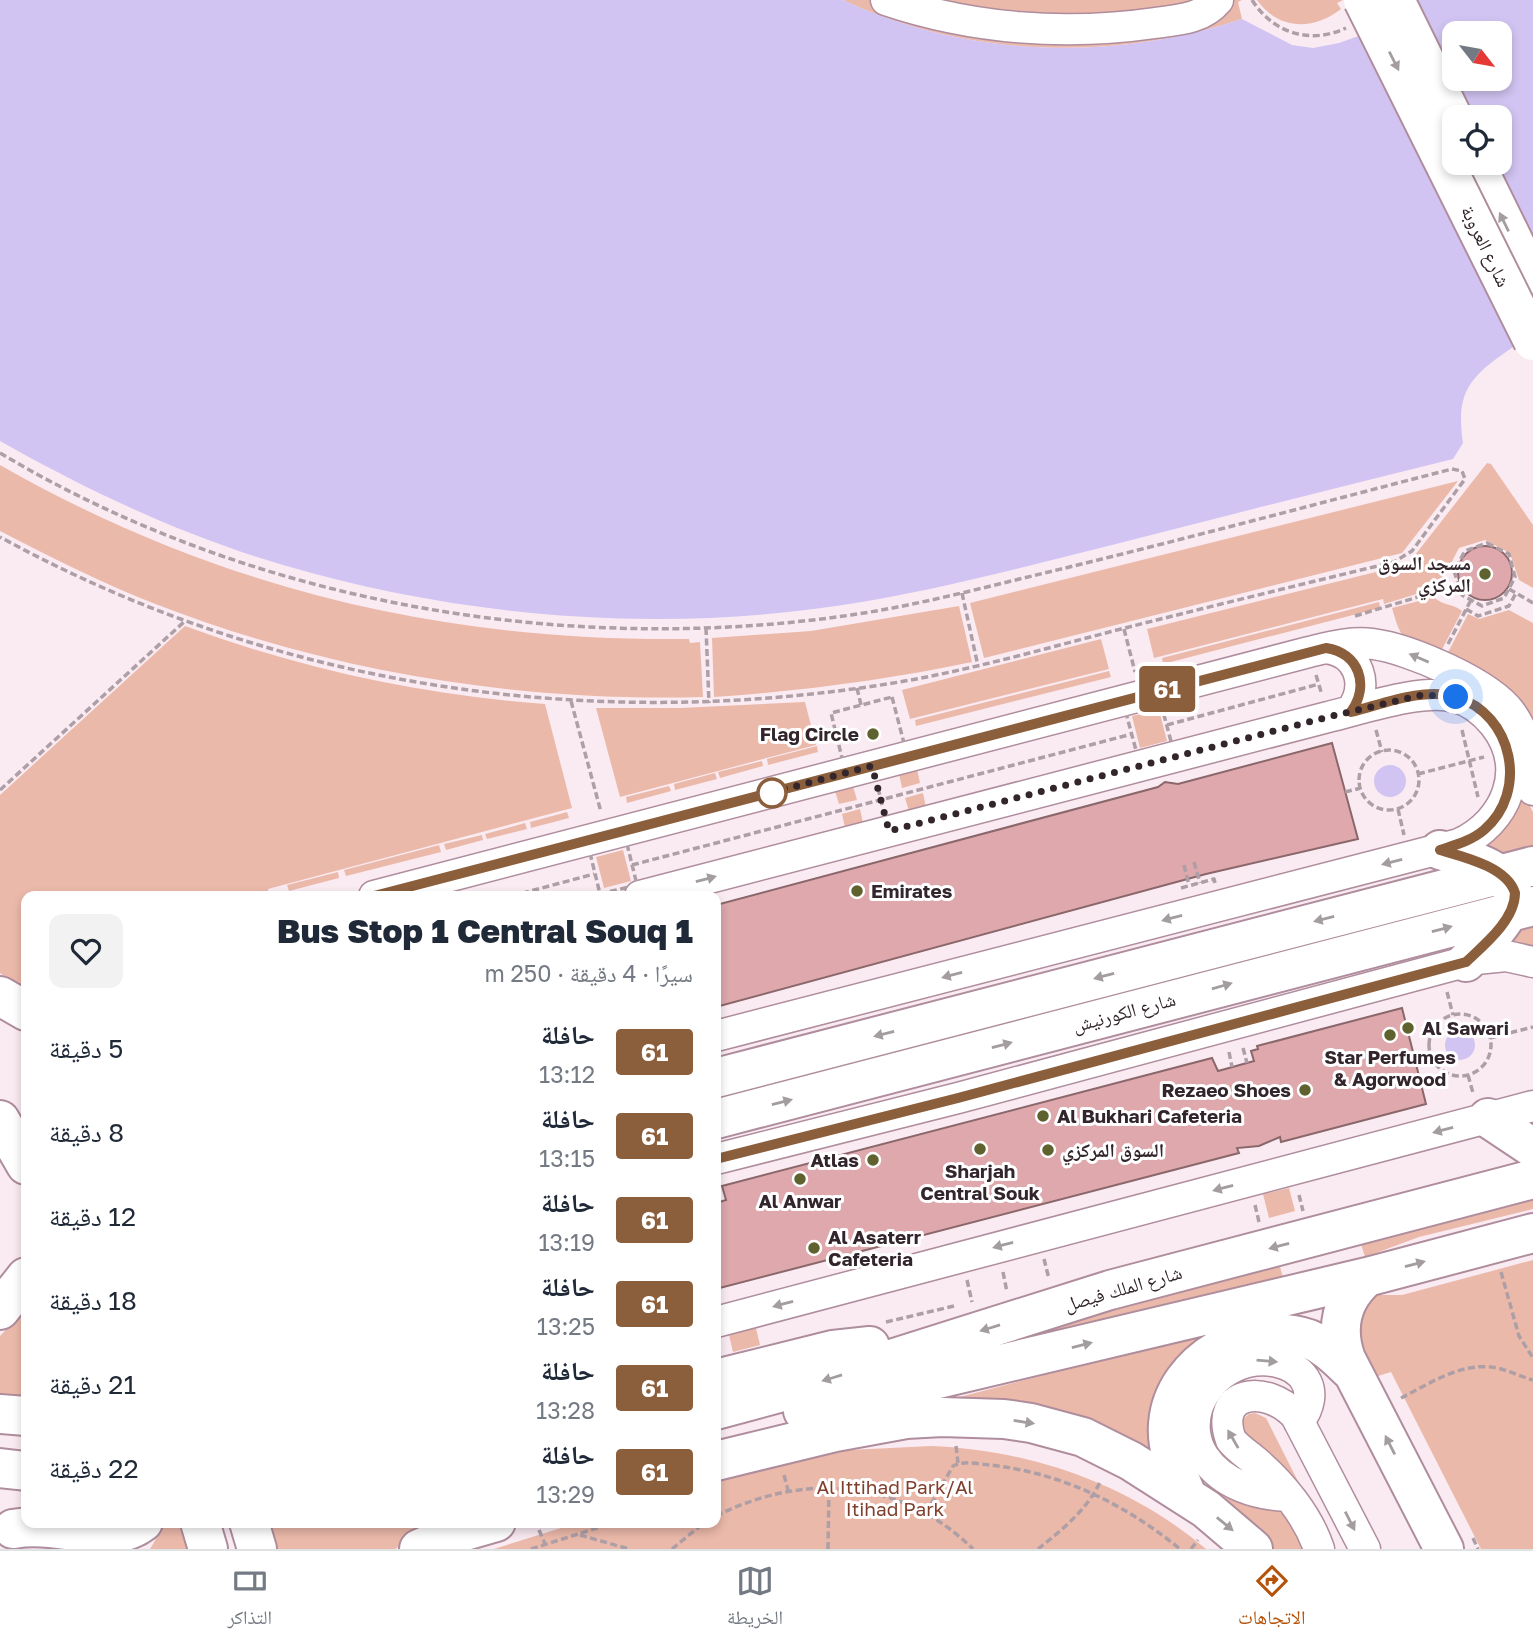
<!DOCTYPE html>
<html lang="ar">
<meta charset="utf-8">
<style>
:root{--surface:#fff;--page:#f2f2f3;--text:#1f2937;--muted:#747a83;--line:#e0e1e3;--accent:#b45309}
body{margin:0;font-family:"Golos Text","Noto Naskh Arabic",sans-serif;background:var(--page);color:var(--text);direction:rtl;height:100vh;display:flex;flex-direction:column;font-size:26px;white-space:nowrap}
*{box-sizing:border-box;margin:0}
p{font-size:23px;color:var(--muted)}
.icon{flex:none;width:38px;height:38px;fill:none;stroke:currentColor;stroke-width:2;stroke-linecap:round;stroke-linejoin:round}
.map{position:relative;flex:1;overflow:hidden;direction:ltr}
.drawer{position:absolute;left:21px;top:891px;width:700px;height:637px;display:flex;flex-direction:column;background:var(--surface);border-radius:14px;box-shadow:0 4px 10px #0003;direction:rtl}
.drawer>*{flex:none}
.badge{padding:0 14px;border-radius:5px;font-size:24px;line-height:46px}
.needle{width:46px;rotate:121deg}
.controls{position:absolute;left:1442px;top:21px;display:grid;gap:14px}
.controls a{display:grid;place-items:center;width:70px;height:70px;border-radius:14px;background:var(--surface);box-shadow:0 4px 10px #0003;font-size:35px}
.you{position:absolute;width:35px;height:35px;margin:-18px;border:5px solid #fff;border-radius:50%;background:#1a73e8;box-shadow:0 0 0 10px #1a73e833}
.map>.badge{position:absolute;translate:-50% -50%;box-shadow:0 0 0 4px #fff}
.round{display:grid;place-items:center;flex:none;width:74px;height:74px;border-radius:14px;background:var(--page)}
.overview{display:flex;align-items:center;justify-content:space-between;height:119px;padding:0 28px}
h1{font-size:33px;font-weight:800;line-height:52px}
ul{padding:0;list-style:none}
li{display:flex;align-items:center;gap:21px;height:84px;padding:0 28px}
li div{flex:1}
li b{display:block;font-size:26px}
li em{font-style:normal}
li .badge{min-width:77px;font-weight:700;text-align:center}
.tabs{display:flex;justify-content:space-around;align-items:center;height:98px;border-top:2px solid var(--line);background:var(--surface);font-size:19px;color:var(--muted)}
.tabs a{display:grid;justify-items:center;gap:4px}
.tabs .on{color:var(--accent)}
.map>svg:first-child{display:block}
.green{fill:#ebb9aa}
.water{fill:#d2c4f2;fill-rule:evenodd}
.building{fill:#dea8ad;stroke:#8a676a;stroke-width:2}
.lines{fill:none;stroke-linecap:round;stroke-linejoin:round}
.minor-casing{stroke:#af8d9d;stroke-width:33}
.major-casing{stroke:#af8d9d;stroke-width:42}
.path{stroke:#ae9fa6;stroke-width:3.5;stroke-dasharray:7 3.5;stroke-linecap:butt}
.minor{stroke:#fff;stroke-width:30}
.major{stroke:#fff;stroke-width:38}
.major-bridge-casing{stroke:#af8d9d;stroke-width:42;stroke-linecap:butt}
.major-bridge{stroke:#fff;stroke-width:38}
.oneway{fill:#a39da0}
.line-casing{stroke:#fff;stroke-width:16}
.line{stroke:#8b5e3c;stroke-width:10}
.walk{stroke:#32252b;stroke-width:7;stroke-dasharray:0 12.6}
.poi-dot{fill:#5f612f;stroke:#fff;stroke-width:2.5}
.stop-dot{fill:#fff;stroke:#8b5e3c;stroke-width:3.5}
.labels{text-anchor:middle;stroke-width:6;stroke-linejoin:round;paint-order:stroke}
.street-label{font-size:19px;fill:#32252b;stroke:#fff}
.poi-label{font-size:19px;font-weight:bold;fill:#32252b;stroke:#fff;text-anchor:start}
.park-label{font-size:19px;fill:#803f2c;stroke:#fff}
</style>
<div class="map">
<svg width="1533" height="1549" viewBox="0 0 1533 1549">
<rect width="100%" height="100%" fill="#faebf2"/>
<path class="green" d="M843,0H1242L1238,2L1242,19C1114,62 966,58 843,0Z
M1257,0H1343L1337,3L1341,9C1313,31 1278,30 1257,0Z
M1487,463L1491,464L1533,525V588L1519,580L1510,553L1485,540L1459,548L1449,567L1442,573L1446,585L1384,604L1383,599L1154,658L1147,629L1408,564Z
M0,465C216,588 441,642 689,639L690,643L700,642L703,697C519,702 331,672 158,605C104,584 52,558 0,531Z
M1458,481L1402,553L984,658L970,603Z
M1434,597C1442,606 1453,603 1462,611L1438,657C1405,641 1402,644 1392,608Z
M1379,602L1380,608L1163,664L1162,658Z
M959,606L972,662C886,680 801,691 714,697L712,638L811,631Z
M1509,610L1533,623V729L1444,660L1468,614L1479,619Z
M185,626C302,669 421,695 545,704L572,808L268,889L269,896H26V994L0,973V795Z
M1101,639L1109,669L910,719L902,690Z
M1109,671L1111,677L916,726L915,720Z
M805,702L816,745L620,797L596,708H680Z
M1159,710L1167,741L1140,748L1132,716Z
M817,746L818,752L768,765L767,759Z
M762,761L763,766L720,778L718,772Z
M917,769L920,783L902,788L899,774Z
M715,773L717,779L675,790L674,784Z
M1519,785L1533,812V854L1511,859L1470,849Z
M669,786L671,791L627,803L626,797Z
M853,786L857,800L839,804L835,791Z
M923,793L926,807L909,811L905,798Z
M860,809L863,823L845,828L842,814Z
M567,812L569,818L531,828L530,822Z
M525,823L527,829L487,839L485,834Z
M482,835L483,840L446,850L444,844Z
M439,845L441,852L346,876L344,870Z
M623,850L631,881L604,888L596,857Z
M338,872L339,878L289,891L287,885Z
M1533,919V953L1496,942Z
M1289,1188L1295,1211L1269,1218L1263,1194Z
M1533,1193V1209L1419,1237L1365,1257L1359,1238Z
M1278,1260L1285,1284L915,1372L1108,1307Z
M1533,1260V1549H1481L1391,1372L1375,1377L1355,1342L1357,1315L1375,1295H1402Z
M26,1300V1403L0,1401V1336L15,1320Z
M1291,1310L1294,1322L1158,1457L952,1399Z
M756,1328L760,1345L733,1352L729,1335Z
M1219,1394L1256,1475L1229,1469C1208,1437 1200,1430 1219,1394Z
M1255,1413L1266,1418L1305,1495L1247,1442L1241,1421L1249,1414Z
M931,1446C1031,1450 1129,1484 1206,1549H494L577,1523L716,1522V1480L779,1461L829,1451Z
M1208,1490C1234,1496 1273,1498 1290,1520C1297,1529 1301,1540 1307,1549H1273L1256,1530Z
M162,1523H187L194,1549H150L159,1534Z
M268,1523H442L395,1549H275Z"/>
<path class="water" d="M0,0H843C967,58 1114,62 1242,19L1292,45L1313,48L1339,43L1364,34L1417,0H1533V309L1501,322L1513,347C1471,376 1455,390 1463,443L1453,459C1341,487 1228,515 1116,544C1023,567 931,592 836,606C653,633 460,617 283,565C184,536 90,492 0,441ZM1454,33H1500V79H1454ZM1454,117H1500V163H1454Z
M1374 781a16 16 0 1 1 32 0a16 16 0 1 1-32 0Z
M1445 1045a15 15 0 1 1 30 0a15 15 0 1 1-30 0Z"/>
<path class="building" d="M1458 573a27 27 0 1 1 54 0a27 27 0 1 1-54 0Z
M1332,743L1358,839L1206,874L716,1007V905L1158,787L1165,782L1178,784Z
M1402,1008L1426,1104L1281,1142L1280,1137L1259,1146L1237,1148L1239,1153L716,1289V1203L726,1200L722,1186L1212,1058L1218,1071L1254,1061L1251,1051L1258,1049L1257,1046Z"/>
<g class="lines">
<g class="minor-casing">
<path id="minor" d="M886,0C972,29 1065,36 1155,23C1178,20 1202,19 1218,0
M1326,648C1359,652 1370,685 1351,711
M374,896L1309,652C1330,647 1351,641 1373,644C1410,649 1489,683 1511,713C1529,738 1529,762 1533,790
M640,896L1328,717C1362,709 1423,688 1455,697C1471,701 1484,712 1494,724C1529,768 1507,822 1459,844L716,1036
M716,1159L958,1098L1476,959L1506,956L1533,962
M716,1322L1533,1106
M1289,1496C1257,1495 1223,1485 1204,1457C1194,1442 1192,1423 1198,1406C1229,1329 1344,1360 1299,1422
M1319,1549C1308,1516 1282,1484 1255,1461C1247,1454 1238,1449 1231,1440C1213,1391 1266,1383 1296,1416L1365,1549"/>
</g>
<g class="major-casing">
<path id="major" d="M1475,163L1533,281
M1440,850C1531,877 1533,897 1466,962
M0,996L26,1011
M716,1078L1533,866
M1488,1118L1533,1148
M716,1119L1533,906
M0,1120L26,1165
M1367,1277C1341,1299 1335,1328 1346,1359L1444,1549
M0,1310L26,1277
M716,1379L833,1350L870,1346
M716,1410L812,1384L1110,1290L1533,1179
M803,1411L1367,1277L1533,1233
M0,1414L26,1416
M716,1461L835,1432L906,1419L942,1417L1004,1419L1031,1423L1083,1437L1131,1461L1206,1509L1253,1549
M0,1468L26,1471
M1187,1496C1177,1472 1166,1450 1168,1424C1173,1360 1250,1318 1309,1339C1326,1346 1338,1359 1351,1371
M200,1522L208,1549
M249,1522L257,1549
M13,1529C60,1520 108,1549 143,1522
M419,1549L451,1535L496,1522"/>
</g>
<path class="path" d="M1252,0C1273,33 1310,45 1346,28
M0,453C251,603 563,657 851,615C920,605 989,586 1057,570C1189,538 1320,503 1452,469L1462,471L1465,479L1412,551L1394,562C1303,584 1212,606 1121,629C1039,650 958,674 874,686C573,731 269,684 0,537
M1487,543L1509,554L1515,577L1504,598L1482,606L1462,595L1454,571L1465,551Z
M1509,589L1533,603
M962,593L978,666
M1466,609L1478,616L1509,606L1516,593
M1355,616L1461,584
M706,628L709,703
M1124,629L1135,672
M1448,644L1471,600
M1316,675L1322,695
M857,688L861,705
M892,697L905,747L843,762L831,713Z
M571,701L601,812
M1161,704L1172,745L1137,754L1126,713Z
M1167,725L1319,684
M1376,730L1382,752
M1462,730L1478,797
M1359 780a30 30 0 1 1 60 0a30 30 0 1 1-60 0Z
M1418,774L1484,757
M878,788L883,808
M0,790L185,621
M1345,792L1361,788
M1398,809L1404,835
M627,844L637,885L600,894L590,853Z
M1194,862L1200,883
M632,865L1132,734
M1184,865L1189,885
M1181,888L1214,879L1215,883
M512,896L594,874
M1447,992L1453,1015
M1429 1045a31 31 0 1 1 62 0a31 31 0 1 1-62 0Z
M1490,1038L1533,1027
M1243,1048L1247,1063
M1229,1052L1232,1067
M1415,1057L1430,1053
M1468,1075L1473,1093
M1299,1195L1303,1211
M1255,1205L1259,1222
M1044,1259L1049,1279
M1003,1272L1007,1292
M1501,1272L1519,1336L1533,1358
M967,1280L972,1302
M886,1322L954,1306
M1401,1398C1431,1383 1465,1359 1501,1369C1512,1372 1522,1377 1533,1380
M956,1446L958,1463
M784,1475L788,1490
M926,1513L953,1466C964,1460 978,1464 990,1465C1062,1473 1125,1504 1180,1549
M716,1516C803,1472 901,1478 973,1549
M539,1530L545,1544
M580,1535L629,1549
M1473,1538L1478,1549
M531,1549L616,1522
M672,1549L705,1522
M828,1549L829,1487
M1038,1549C1062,1530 1088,1509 1101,1480
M1191,1549L1198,1540"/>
<use href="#minor" class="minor"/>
<use href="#major" class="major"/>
<g class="major-bridge-casing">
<path id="major-bridge" d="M1363,0L1533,341
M1395,0L1454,120"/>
</g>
<use href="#major-bridge" class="major-bridge"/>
</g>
<defs><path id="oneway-solid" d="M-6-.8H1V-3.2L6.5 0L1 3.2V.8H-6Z" transform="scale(1.75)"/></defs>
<g class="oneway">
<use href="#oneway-solid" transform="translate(1394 61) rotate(63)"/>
<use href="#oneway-solid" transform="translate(1504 222) rotate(-116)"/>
<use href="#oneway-solid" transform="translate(1419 658) rotate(-157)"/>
<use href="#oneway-solid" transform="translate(1392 862) rotate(166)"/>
<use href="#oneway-solid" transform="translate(706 879) rotate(-15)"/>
<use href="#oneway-solid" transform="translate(1172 918) rotate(165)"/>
<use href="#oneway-solid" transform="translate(1324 919) rotate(166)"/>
<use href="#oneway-solid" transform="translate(1442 929) rotate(-15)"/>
<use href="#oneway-solid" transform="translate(952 975) rotate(165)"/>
<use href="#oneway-solid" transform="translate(1104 976) rotate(165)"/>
<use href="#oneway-solid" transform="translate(1222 986) rotate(-16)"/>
<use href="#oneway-solid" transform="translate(884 1034) rotate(166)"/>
<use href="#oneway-solid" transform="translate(1002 1045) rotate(-15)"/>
<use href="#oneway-solid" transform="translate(782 1102) rotate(-14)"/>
<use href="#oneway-solid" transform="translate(1443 1130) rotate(165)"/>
<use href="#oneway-solid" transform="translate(1223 1188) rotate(165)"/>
<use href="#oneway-solid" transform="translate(1003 1245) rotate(165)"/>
<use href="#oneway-solid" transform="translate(1279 1246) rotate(165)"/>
<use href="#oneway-solid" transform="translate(1415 1264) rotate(-15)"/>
<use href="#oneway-solid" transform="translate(783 1304) rotate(165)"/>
<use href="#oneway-solid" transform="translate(990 1328) rotate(163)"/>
<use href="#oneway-solid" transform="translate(1082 1345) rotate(-14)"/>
<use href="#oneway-solid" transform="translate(1267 1361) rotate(5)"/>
<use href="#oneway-solid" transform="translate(832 1378) rotate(163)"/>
<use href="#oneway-solid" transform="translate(1024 1422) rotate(9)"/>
<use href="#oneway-solid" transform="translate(1233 1439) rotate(-120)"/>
<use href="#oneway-solid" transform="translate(1390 1445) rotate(-117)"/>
<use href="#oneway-solid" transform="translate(1350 1521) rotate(63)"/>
<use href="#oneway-solid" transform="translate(1225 1524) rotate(39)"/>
</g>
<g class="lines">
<g class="line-casing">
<path id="line" d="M374,896L1326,648C1359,653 1370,685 1351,712C1383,704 1423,687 1456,697C1513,714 1529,792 1484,830C1471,841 1455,845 1440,850C1464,857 1507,867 1515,893C1515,920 1484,945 1466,962L958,1098L716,1159"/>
</g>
<use href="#line" class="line"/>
<path class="walk" d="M772,793L766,794L872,766L889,831L1328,717L1422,695L1456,697"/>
</g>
<g class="poi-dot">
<circle cx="1485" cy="574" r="7"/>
<circle cx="873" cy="734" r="7"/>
<circle cx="857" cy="891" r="7"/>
<circle cx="1408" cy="1028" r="7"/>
<circle cx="1390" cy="1035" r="7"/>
<circle cx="1305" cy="1090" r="7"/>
<circle cx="1043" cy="1116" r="7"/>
<circle cx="980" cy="1149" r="7"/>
<circle cx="1048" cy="1150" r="7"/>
<circle cx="873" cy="1160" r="7"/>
<circle cx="800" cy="1179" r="7"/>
<circle cx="814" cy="1248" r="7"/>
</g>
<circle class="stop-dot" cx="772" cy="793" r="14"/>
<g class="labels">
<g class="street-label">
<text transform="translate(1486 246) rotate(64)" y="7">شارع العروبة</text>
<text transform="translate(1124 1012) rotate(-15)" y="7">شارع الكورنيش</text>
<text transform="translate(1123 1288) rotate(-16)" y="7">شارع الملك فيصل</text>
</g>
<g class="poi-label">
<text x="1471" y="570" text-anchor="end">مسجد السوق<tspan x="1471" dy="22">المركزي</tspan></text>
<text x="859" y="741" text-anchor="end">Flag Circle</text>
<text x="871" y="898">Emirates</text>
<text x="1422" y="1035">Al Sawari</text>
<text x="1390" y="1064" text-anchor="middle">Star Perfumes<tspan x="1390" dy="22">&amp; Agorwood</tspan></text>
<text x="1291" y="1097" text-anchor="end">Rezaeo Shoes</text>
<text x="1057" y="1123">Al Bukhari Cafeteria</text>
<text x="1062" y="1157">السوق المركزي</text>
<text x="859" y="1167" text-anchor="end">Atlas</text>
<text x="980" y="1178" text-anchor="middle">Sharjah<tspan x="980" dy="22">Central Souk</tspan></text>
<text x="800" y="1208" text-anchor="middle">Al Anwar</text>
<text x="828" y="1244">Al Asaterr<tspan x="828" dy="22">Cafeteria</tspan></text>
</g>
<g class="park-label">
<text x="895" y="1494">Al Ittihad Park/Al<tspan x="895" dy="22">Itihad Park</tspan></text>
</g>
</g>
</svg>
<div class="controls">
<a><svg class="needle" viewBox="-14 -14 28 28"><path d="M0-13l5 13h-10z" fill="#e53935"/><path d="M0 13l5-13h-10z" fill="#747a83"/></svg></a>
<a><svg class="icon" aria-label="locate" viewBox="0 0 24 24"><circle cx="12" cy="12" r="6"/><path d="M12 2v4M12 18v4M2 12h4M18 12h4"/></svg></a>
</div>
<div class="you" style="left:1456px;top:697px"></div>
<b class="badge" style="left:1167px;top:689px;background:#8b5e3c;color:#fff">61</b>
<section class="drawer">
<div class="overview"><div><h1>Bus Stop 1 Central Souq 1</h1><p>سيرًا · 4 دقيقة · 250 m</p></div><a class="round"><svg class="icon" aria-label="heart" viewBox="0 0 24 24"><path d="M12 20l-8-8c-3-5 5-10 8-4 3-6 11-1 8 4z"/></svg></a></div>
<ul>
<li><span class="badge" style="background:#8b5e3c;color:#fff">61</span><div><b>حافلة</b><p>13:12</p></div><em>5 دقيقة</em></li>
<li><span class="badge" style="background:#8b5e3c;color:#fff">61</span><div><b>حافلة</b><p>13:15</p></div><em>8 دقيقة</em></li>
<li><span class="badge" style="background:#8b5e3c;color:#fff">61</span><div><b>حافلة</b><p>13:19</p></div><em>12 دقيقة</em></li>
<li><span class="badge" style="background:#8b5e3c;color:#fff">61</span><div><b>حافلة</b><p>13:25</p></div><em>18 دقيقة</em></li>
<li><span class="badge" style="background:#8b5e3c;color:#fff">61</span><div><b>حافلة</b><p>13:28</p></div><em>21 دقيقة</em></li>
<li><span class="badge" style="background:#8b5e3c;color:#fff">61</span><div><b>حافلة</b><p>13:29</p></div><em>22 دقيقة</em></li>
</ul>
</section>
</div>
<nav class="tabs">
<a class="on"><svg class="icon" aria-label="directions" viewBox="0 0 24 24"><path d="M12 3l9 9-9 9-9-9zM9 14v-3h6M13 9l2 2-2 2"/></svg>الاتجاهات</a>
<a><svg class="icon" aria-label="map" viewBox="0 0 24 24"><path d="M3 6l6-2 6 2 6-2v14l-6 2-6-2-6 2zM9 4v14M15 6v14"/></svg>الخريطة</a>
<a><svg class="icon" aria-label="tickets" viewBox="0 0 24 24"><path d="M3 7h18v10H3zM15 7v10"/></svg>التذاكر</a>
</nav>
